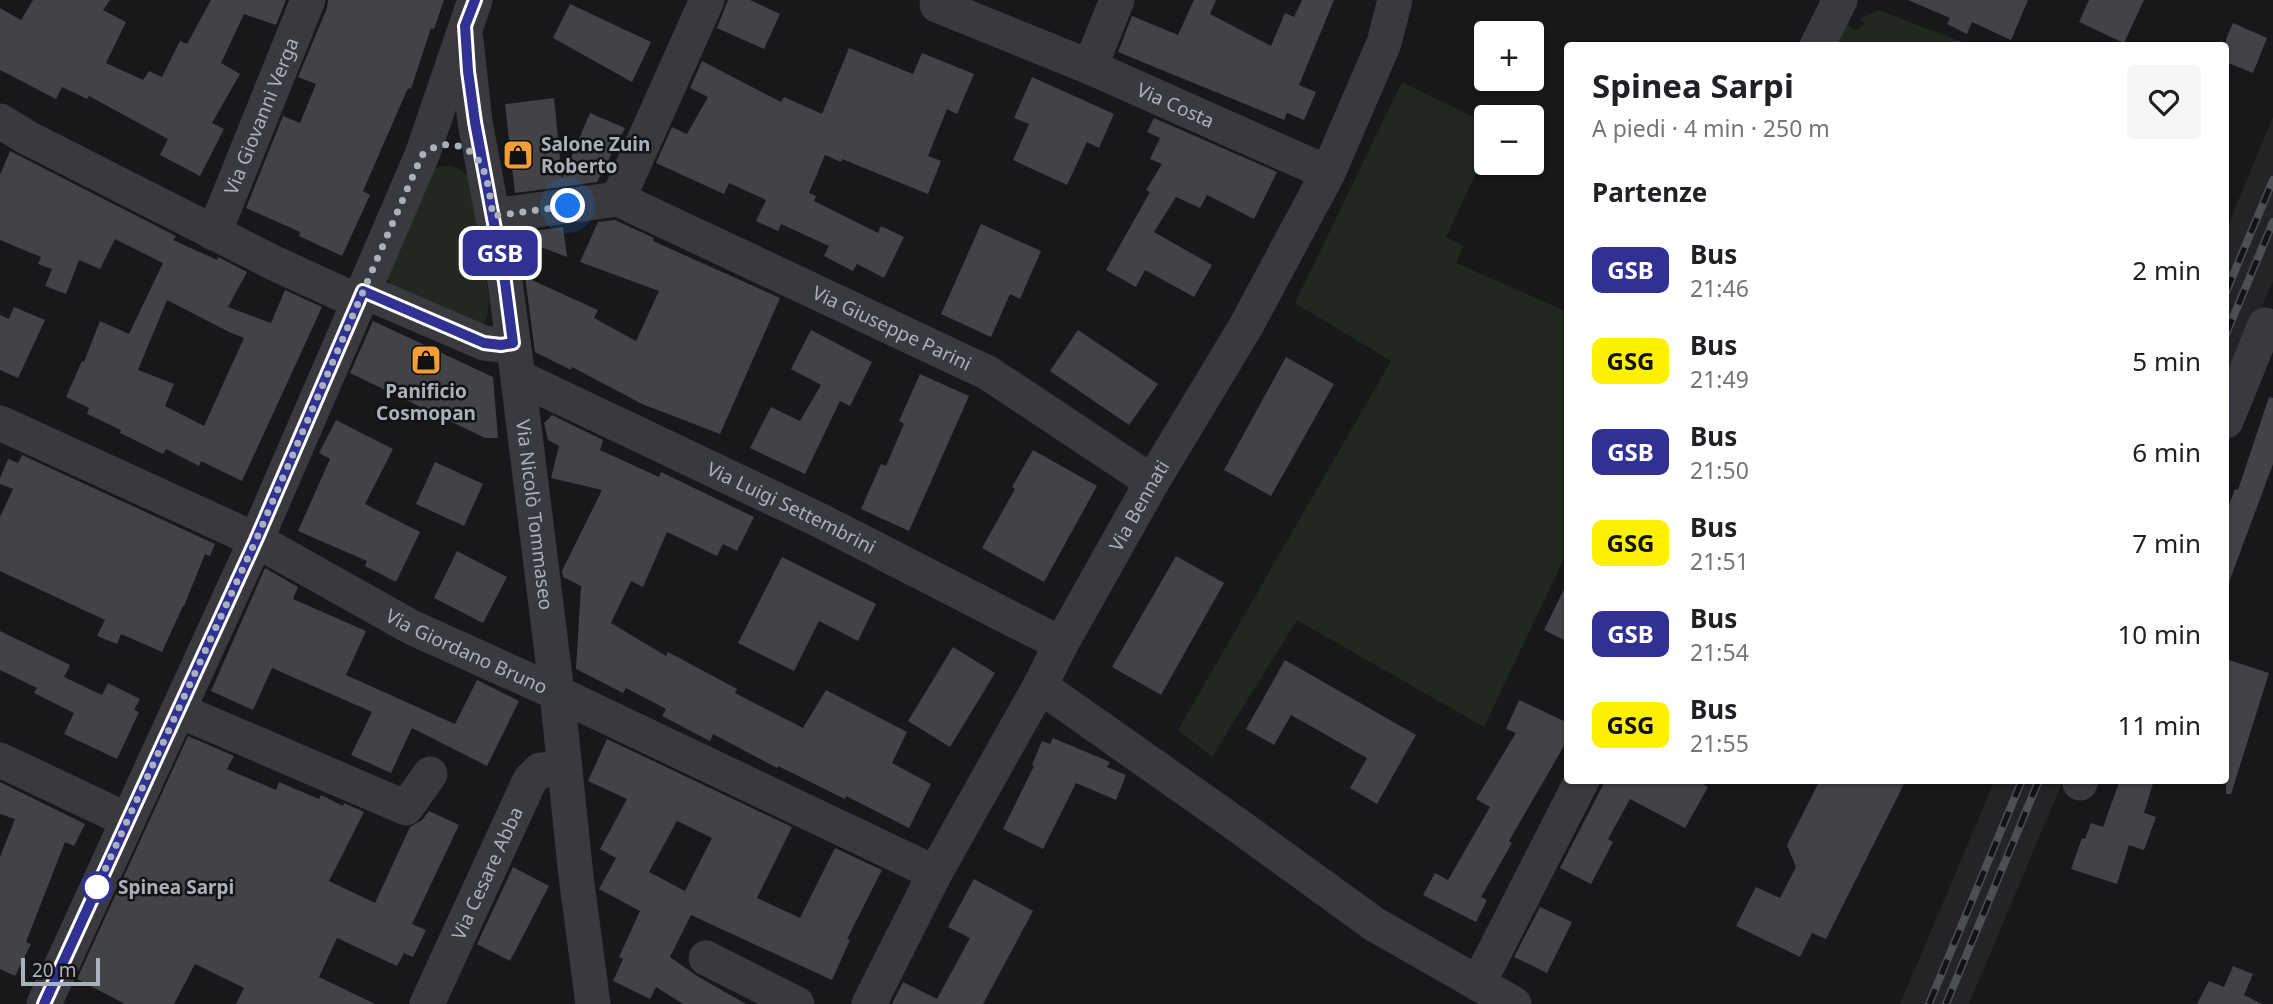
<!DOCTYPE html>
<html lang="it">
<meta charset="utf-8">
<style>
:root{--surface:#fff;--page:#f6f6f6;--text:#202124;--muted:#757577}
body{margin:0;font-family:"Noto Sans",sans-serif;background:var(--page);color:var(--text);height:100vh;display:flex;flex-direction:column;font-size:26px;white-space:nowrap}
*{box-sizing:border-box;margin:0}
p{font-size:23px;color:var(--muted)}
.icon{flex:none;width:38px;height:38px;fill:none;stroke:currentColor;stroke-width:2;stroke-linecap:round;stroke-linejoin:round}
.map{position:relative;flex:1;overflow:hidden}
.details{position:absolute;left:1564px;top:42px;width:665px;height:742px;display:flex;flex-direction:column;background:var(--surface);border-radius:7px;box-shadow:0 2px 5px #0004}
.details>*{flex:none}
.badge{padding:0 14px;border-radius:10px;font-size:24px;line-height:46px}
.fabs{position:absolute;left:1474px;top:21px;display:grid;gap:14px}
.fabs a{display:grid;place-items:center;width:70px;height:70px;border-radius:7px;background:var(--surface);box-shadow:0 2px 5px #0004;font-size:35px}
.scale{position:absolute;left:21px;bottom:18px;width:79px;box-sizing:border-box;padding-left:7px;border:4px solid #aab1ba;border-top:0;font-size:19px;line-height:24px;white-space:nowrap;color:#aab1ba;-webkit-text-stroke:5px #131315;paint-order:stroke}
.you{position:absolute;width:35px;height:35px;margin:-18px;border:5px solid #fff;border-radius:50%;background:#1a73e8;box-shadow:0 0 0 10px #1a73e833}
.map>.badge{position:absolute;translate:-50% -50%;box-shadow:0 0 0 4px #fff}
h2{padding:0 28px;font-size:26px;line-height:63px}
.round{display:grid;place-items:center;flex:none;width:74px;height:74px;border-radius:7px;background:var(--page)}
.head{display:flex;align-items:center;justify-content:space-between;height:119px;padding:0 28px}
h1{font-size:33px;font-weight:700;line-height:52px}
ul{padding:0;list-style:none}
li{display:flex;align-items:center;gap:21px;height:91px;padding:0 28px}
li div{flex:1}
li b{display:block;font-size:26px}
li em{font-style:normal}
li .badge{min-width:77px;font-weight:700;text-align:center}
.map>svg:first-child{display:block}
.built{fill:#242427}
.green{fill:#202820}
.building{fill:#424347;fill-rule:evenodd}
.lines{fill:none;stroke-linecap:round;stroke-linejoin:round}
.minor{stroke:#393a3f;stroke-width:35}
.rail-casing{stroke:#4c4f54;stroke-width:8}
.rail{stroke:#131315;stroke-width:5;stroke-dasharray:16;stroke-linecap:butt}
.line-casing{stroke:#fff;stroke-width:16}
.line{stroke:#303192;stroke-width:10}
.walk{stroke:#aab1ba;stroke-width:7;stroke-dasharray:0 12.6}
.stop-dot{fill:#fff;stroke:#303192;stroke-width:3.5}
.labels{text-anchor:middle;stroke-width:5;stroke-linejoin:round;paint-order:stroke}
.street-label{font-size:19px;fill:#aab1ba;stroke:#131315}
.poi-label{font-size:19px;font-weight:bold;fill:#aab1ba;stroke:#131315;text-anchor:start}
.stop-label{font-size:19px;font-weight:bold;fill:#aab1ba;stroke:#131315;text-anchor:start}
</style>
<div class="map">
<svg width="2273" height="1004" viewBox="0 0 2273 1004">
<rect width="100%" height="100%" fill="#18181a"/>
<path class="built" d="M2273,117V281L2226,394V230Z
M1995,780L2063,781L1969,1004H1900Z"/>
<path class="green" d="M1878,10L1970,45L1826,46L1833,31L1848,24L1854,31L1865,24L1861,18Z
M1402,82L1486,123V152L1446,237L1463,246L1456,263L1568,312V550L1484,727L1297,620L1212,757L1178,730L1391,361L1295,303Z
M445,166C462,166 471,177 476,194L489,301C488,311 489,320 480,326L393,288L385,275L435,168Z"/>
<path class="building" d="M33,0H110L103,10L126,22L106,63L143,80L149,71L162,77L180,41L187,44L211,0H286L276,25L244,14L221,63L240,74L212,123L224,129L200,176L160,155L168,139L89,96L87,99L62,87L56,99L0,70V8L21,20Z
M328,0H444L434,29L431,28L411,89L408,88L363,191L370,195L342,256L299,236L300,232L246,208L283,116L300,123L316,84L298,77L327,8Z
M728,0H750L780,14L764,49L717,28Z
M1194,0H1216L1210,14L1271,46L1285,13L1294,17L1302,0H1334L1299,85L1316,92L1304,120L1287,113L1284,120L1118,52L1132,16L1178,35Z
M1908,0H2028L2011,40L1972,22L1967,34L1947,24L1950,18Z
M2089,0H2144L2124,43L2079,22Z
M570,4L651,42L632,82L553,38Z
M2233,23L2267,38L2253,73L2226,62V39Z
M849,48L913,74L922,53L974,74L957,114L947,109L928,156L941,161L928,194L842,159L841,162L825,155L809,193L816,196L814,201L878,233L881,226L904,237L884,278L857,264L853,271L824,256L829,246L781,224L778,231L756,221L766,200L729,183L724,194L656,163L672,127L687,134L708,97L690,88L702,61L781,102L784,97L822,114Z
M1032,77L1114,114L1099,148L1087,142L1067,185L1013,160L1029,124L1014,118Z
M554,98L562,179L590,113L625,128L597,182L515,193L505,104Z
M1154,118L1277,172L1254,219L1207,195L1200,208L1176,197L1154,232L1212,265L1194,297L1145,270L1136,287L1106,270L1150,192L1146,190L1162,164L1150,159L1160,138L1147,132Z
M10,151L176,236L173,240L217,260L218,257L247,272L228,307L271,323L285,290L322,307L242,481L201,461L199,466L166,449L163,454L120,433L121,430L87,414L89,408L66,397L82,361L84,362L100,321L129,334L163,263L115,239L100,269L79,260L66,294L45,286L52,269L38,264L41,257L0,240V175ZM167,300L229,332L244,338L204,426L165,406L174,384L138,370Z
M615,220L654,238L653,241L780,298L720,434L642,404L572,367L571,370L535,352L525,277L598,310L594,318L636,341L659,291L580,262L598,222Z
M981,224L1041,251L1020,299L1010,294L991,337L941,314Z
M563,227L567,257L520,239V233Z
M14,307L45,320L18,378L0,370V315L9,319Z
M373,321L493,377L498,438H485L350,373Z
M811,330L872,362L850,406L840,401L805,474L750,448L771,407L800,421L821,385L791,369Z
M1078,330L1158,384L1129,425L1050,371Z
M1286,357L1334,384L1271,496L1224,470Z
M920,374L969,396L909,531L861,509L881,464L886,466L904,424L899,421Z
M2269,397L2273,398V464L2229,582L2226,581V513L2235,489L2238,490Z
M552,415L603,440L600,450L659,477L661,472L754,517L737,551L723,544L717,556L667,532L643,587L631,581L611,623L666,656L668,652L737,689L735,693L803,728L826,690L907,732L892,763L931,784L909,828L846,796L845,799L778,766L777,768L713,734L710,741L662,716L666,709L626,688L623,693L576,669L581,586L563,577L562,571L602,490L551,478L559,446L548,440L544,423Z
M336,420L393,449L365,504L420,532L396,582L365,566L367,561L298,531L330,459L319,453Z
M1033,450L1097,486L1044,582L982,548L1015,489L1012,487Z
M22,455L215,544L210,556L205,554L184,606H183L162,652L121,634L117,644L97,636L105,620L0,571V517L13,489L0,484V478L8,459L18,463Z
M435,462L483,484L464,526L416,504Z
M457,551L507,577L483,623L434,598Z
M1176,556L1224,583L1161,695L1112,667Z
M782,557L876,604L858,641L819,621L794,671L738,643Z
M265,568L298,587L293,599L366,631L346,675L455,724L477,680L519,701L487,766L412,728L391,773L351,755L372,712L272,668L253,710L211,691Z
M1568,581V642L1544,630Z
M0,631L70,665L64,677L102,695L108,683L140,699L134,710L139,712L117,759L64,734L74,713L34,693L37,688L0,670Z
M953,647L995,673L950,747L908,721Z
M2226,659L2269,673L2231,794H2226Z
M1285,660L1416,735L1377,804L1350,788L1367,758L1291,715L1274,745L1246,729Z
M1519,700L1568,723V739L1509,841L1512,843L1481,897L1487,900L1476,922L1423,895L1435,873L1448,880L1490,807L1476,799L1516,733L1506,729Z
M188,736L234,756L227,769L276,790L279,782L319,799L321,795L343,806L344,803L364,812L329,881L375,903L410,827L422,820L429,811L459,825L412,924L426,930L413,957L404,953L397,966L337,938L319,977L375,1004H236L244,988L195,964L174,1004H125L77,979Z
M1053,738L1110,762L1107,767L1126,775L1116,800L1076,783L1043,849L1003,829L1034,766L1032,765L1042,741L1050,744Z
M607,739L792,827L757,898L800,918L835,848L882,870L847,939L850,940L832,980L691,915L670,957L697,976L746,1004H683L656,987L650,999L613,981L623,959L619,957L640,911L599,889L616,858L600,849L627,799L588,781ZM677,821L712,838L685,891L649,872Z
M1602,780H1696L1708,787L1685,828L1630,799L1608,839L1613,842L1591,884L1560,868L1603,785Z
M1820,780H1906L1826,939L1812,933L1800,957L1736,926L1756,887L1780,898L1796,867L1787,845Z
M2120,780H2154L2144,813L2156,817L2144,850L2129,845L2117,884L2071,869L2082,838L2085,839L2091,823L2103,827Z
M0,782L85,824L74,846L65,842L26,942L31,944L15,976L0,969V857L15,819L0,814Z
M513,867L549,886L510,961L477,944Z
M974,879L1033,911L983,1004H892L903,982L937,999L970,938L948,927Z
M1540,907L1572,922L1547,973L1514,957Z
M2233,966L2253,974L2244,995L2262,1004H2197L2209,981L2224,987Z"/>
<g class="lines">
<g class="minor">
<path id="s1" d="M1117,0L1090,67L1328,173"/>
<path d="M937,5L1090,67"/>
<path id="s2" d="M466,40L475,122L505,282L516,363L557,693L576,876L593,1004"/>
<path d="M1817,46L1840,0"/>
<path d="M0,121L26,137L274,263L359,302"/>
<path d="M618,199L707,0"/>
<path id="s3" d="M493,216L618,199L988,373L1152,482"/>
<path id="s4" d="M214,233L308,0"/>
<path d="M363,291L484,343L501,345L513,343"/>
<path id="s5" d="M518,377L819,520L1061,644"/>
<path d="M2226,421L2265,325L2273,329"/>
<path id="s6" d="M0,423L256,540L411,627L557,693L935,873"/>
<path d="M1040,686L1229,819L1374,924L1514,1004"/>
<path d="M178,710L406,808L430,774"/>
<path d="M0,760L127,820"/>
<path d="M2080,783L2081,780"/>
<path d="M706,958L797,1004"/>
<path d="M1478,984L1582,780"/>
<path d="M44,1004L256,540L355,311L422,155L475,0"/>
<path id="s7" d="M427,1004L530,780L540,770L565,769"/>
<path id="s8" d="M869,1004L935,873L1040,686L1061,644L1152,482L1246,326L1328,173L1384,43L1395,0"/>
</g>
<g class="rail-casing">
<path id="rail" d="M2226,292L2273,180
M2226,334L2273,222
M1929,1004L2022,780
M1946,1004L2039,780"/>
</g>
<use href="#rail" class="rail"/>
</g>
<g class="lines">
<g class="line-casing">
<path id="line" d="M44,1004L256,540L363,291L484,343L501,345L513,343L505,282L475,122L468,71L465,26L475,0"/>
</g>
<use href="#line" class="line"/>
<path class="walk" d="M97,887L96,889L256,540L422,155C431,148 441,143 453,145C488,150 488,188 493,216L568,206"/>
</g>
<defs>
<g id="shop-square" transform="scale(1.575)"><rect x="-9" y="-9" width="18" height="18" rx="4" fill="#f49f36" stroke="#131315"/><path d="M-5-2.5h2.3a2.7 3.5 0 0 1 5.4 0H5L5.5 6h-11ZM-1.5-2.5h3a1.5 2.3 0 0 0-3 0Z" fill="#111"/></g>
</defs>
<g fill-rule="evenodd">
<use href="#shop-square" x="518" y="155"/>
<use href="#shop-square" x="426" y="360"/>
</g>
<circle class="stop-dot" cx="97" cy="887" r="14"/>
<g class="labels">
<g class="street-label">
<text dy="7" stroke="none"><textPath href="#s1" startOffset="166">Via Costa</textPath></text>
<text dy="7" stroke="none"><textPath href="#s4" startOffset="126">Via Giovanni Verga</textPath></text>
<text dy="7" stroke="none"><textPath href="#s3" startOffset="429">Via Giuseppe Parini</textPath></text>
<text dy="7" stroke="none"><textPath href="#s8" startOffset="567">Via Bennati</textPath></text>
<text dy="7" stroke="none"><textPath href="#s5" startOffset="303">Via Luigi Settembrini</textPath></text>
<text dy="7" stroke="none"><textPath href="#s2" startOffset="480">Via Nicolò Tommaseo</textPath></text>
<text dy="7" stroke="none"><textPath href="#s6" startOffset="520">Via Giordano Bruno</textPath></text>
<text dy="7" stroke="none"><textPath href="#s7" startOffset="144">Via Cesare Abba</textPath></text>
</g>
<g class="poi-label">
<text x="541" y="151">Salone Zuin<tspan x="541" dy="22">Roberto</tspan></text>
<text x="426" y="398" text-anchor="middle">Panificio<tspan x="426" dy="22">Cosmopan</tspan></text>
</g>
<g class="stop-label">
<text x="118" y="894">Spinea Sarpi</text>
</g>
</g>
</svg>
<div class="fabs">
<a>+</a>
<a>−</a>
</div>
<div class="scale">20 m</div>
<div class="you" style="left:568px;top:206px"></div>
<b class="badge" style="left:500px;top:253px;background:#303192;color:#fff">GSB</b>
<section class="details">
<div class="head"><div><h1>Spinea Sarpi</h1><p>A piedi · 4 min · 250 m</p></div><a class="round"><svg class="icon" aria-label="heart" viewBox="0 0 24 24"><path d="M12 20l-8-8c-3-5 5-10 8-4 3-6 11-1 8 4z"/></svg></a></div>
<h2>Partenze</h2>
<ul>
<li><span class="badge" style="background:#303192;color:#fff">GSB</span><div><b>Bus</b><p>21:46</p></div><em>2 min</em></li>
<li><span class="badge" style="background:#fff100;color:#111">GSG</span><div><b>Bus</b><p>21:49</p></div><em>5 min</em></li>
<li><span class="badge" style="background:#303192;color:#fff">GSB</span><div><b>Bus</b><p>21:50</p></div><em>6 min</em></li>
<li><span class="badge" style="background:#fff100;color:#111">GSG</span><div><b>Bus</b><p>21:51</p></div><em>7 min</em></li>
<li><span class="badge" style="background:#303192;color:#fff">GSB</span><div><b>Bus</b><p>21:54</p></div><em>10 min</em></li>
<li><span class="badge" style="background:#fff100;color:#111">GSG</span><div><b>Bus</b><p>21:55</p></div><em>11 min</em></li>
</ul>
</section>
</div>
